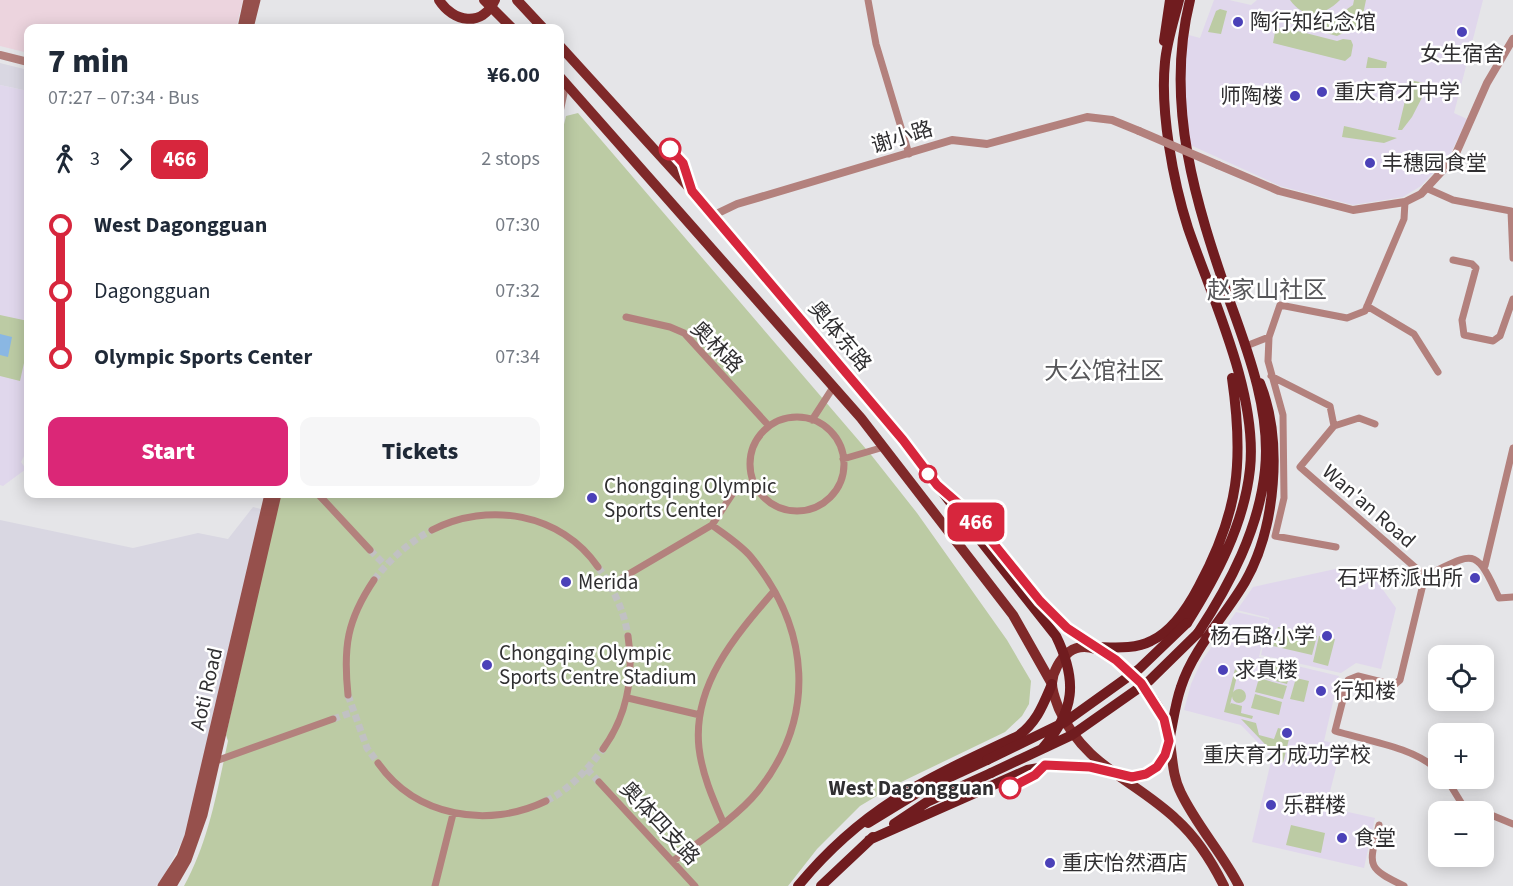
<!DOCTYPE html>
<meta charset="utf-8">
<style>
:root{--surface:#fff;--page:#f6f6f7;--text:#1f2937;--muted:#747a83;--accent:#db2777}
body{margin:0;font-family:"Source Sans 3","Noto Sans SC",sans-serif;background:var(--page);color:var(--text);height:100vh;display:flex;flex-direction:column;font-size:22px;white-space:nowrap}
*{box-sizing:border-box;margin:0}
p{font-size:20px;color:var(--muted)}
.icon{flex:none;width:33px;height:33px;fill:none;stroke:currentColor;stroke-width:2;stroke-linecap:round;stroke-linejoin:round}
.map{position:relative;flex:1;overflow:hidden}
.sheet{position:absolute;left:24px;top:24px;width:540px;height:474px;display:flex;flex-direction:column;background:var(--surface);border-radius:12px;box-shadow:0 3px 15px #0003}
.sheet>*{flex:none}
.badge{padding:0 12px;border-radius:9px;font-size:21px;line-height:39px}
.tools{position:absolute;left:1428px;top:645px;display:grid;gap:12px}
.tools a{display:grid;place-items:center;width:66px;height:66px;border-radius:12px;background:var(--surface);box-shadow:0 3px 15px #0003;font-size:30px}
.map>.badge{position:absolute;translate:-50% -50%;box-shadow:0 0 0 3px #fff}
.legs{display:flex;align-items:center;gap:9px;height:66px;padding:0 24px;font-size:20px}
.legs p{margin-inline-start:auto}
.overview{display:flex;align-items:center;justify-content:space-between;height:102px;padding:0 24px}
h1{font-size:33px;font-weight:800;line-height:45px}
.button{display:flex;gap:12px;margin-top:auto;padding:12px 24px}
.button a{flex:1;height:69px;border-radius:12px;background:var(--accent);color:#fff;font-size:24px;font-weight:800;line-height:69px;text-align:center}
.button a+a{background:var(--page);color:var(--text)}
ul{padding:0 24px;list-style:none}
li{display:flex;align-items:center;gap:21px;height:66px;font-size:22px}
li i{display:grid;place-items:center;width:9px;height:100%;margin:0 8px;background:currentColor}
li i::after{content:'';width:15px;height:15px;margin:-8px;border:4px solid;border-radius:50%;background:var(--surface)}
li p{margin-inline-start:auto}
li:first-child i{background:linear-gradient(#0000 50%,currentColor 0)}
li:last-child i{background:linear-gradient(currentColor 50%,#0000 0)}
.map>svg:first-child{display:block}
.built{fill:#d9d7e2}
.education{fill:#e0d7ec}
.medical{fill:#ecd4de}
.green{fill:#bccba4}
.water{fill:#8ab7e3}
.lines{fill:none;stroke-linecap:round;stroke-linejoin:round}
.minor-tunnel{stroke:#c1c1c3;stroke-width:7;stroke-dasharray:7 3.5;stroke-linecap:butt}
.minor{stroke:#b3817d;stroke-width:7}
.tertiary{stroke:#b3817d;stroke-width:8}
.secondary{stroke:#96504c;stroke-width:9}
.primary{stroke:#7f2929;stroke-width:10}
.trunk{stroke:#701c1f;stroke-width:10}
.tertiary-bridge{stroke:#b3817d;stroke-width:8}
.primary-bridge{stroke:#7f2929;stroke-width:10}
.trunk-bridge{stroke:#701c1f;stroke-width:10}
.line-1-casing{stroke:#fff;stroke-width:14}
.line-1{stroke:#d7263d;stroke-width:9}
.poi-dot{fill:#4b41b8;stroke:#fff;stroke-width:2}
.stop-1-dot{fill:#fff;stroke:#d7263d;stroke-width:3}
.labels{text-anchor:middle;stroke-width:5;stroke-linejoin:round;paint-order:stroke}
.poi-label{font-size:21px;fill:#302f31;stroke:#fff;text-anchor:start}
.street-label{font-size:21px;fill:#302f31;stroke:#fff}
.stop-label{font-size:21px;font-weight:bold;fill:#302f31;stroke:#fff;text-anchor:end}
.quarter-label{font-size:24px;fill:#57575a;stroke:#fff}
</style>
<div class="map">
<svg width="1513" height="886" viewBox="0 0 1513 886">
<rect width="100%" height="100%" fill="#e5e5e8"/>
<path class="built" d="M0,63L28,70V91L0,85Z
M253,507L261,509L193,810L186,834L165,874L156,886H0V520L133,548L198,533L228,539Z"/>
<path class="education" d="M1214,0H1229L1251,5L1257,0H1483L1454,113L1467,119L1451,153L1421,186L1403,197L1353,205L1280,186L1186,143L1185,34L1200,38Z
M0,85L28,91V448L21,462L26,469L3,486L0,485Z
M1349,566L1371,573L1396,608L1381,669L1356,663L1341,673L1261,655L1269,618L1237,610L1253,587Z
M1236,612L1268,619L1259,657L1339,676L1324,741L1342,745L1326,807L1375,818L1364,868L1252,842L1272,757L1241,725L1184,710L1191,684L1201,662Z"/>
<path class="medical" d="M0,0H243L236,28H28V53L0,46Z"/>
<path class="green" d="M1290,0H1340C1324,16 1304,20 1290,0Z
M1354,0H1366L1361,24L1337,36L1281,21V11L1293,13L1294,19L1322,26L1353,5Z
M1220,9L1227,11L1221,34L1208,32L1216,11Z
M1282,27L1337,41L1343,39L1351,40L1353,45L1351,56L1345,61L1273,43L1275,32Z
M1368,57L1387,62L1386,68H1366Z
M1410,80L1429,84L1412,117L1402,130H1398Z
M578,113L872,456L917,513L1007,640L1031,681L1029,704L1022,716L1005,732L895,785L860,806L817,849L788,886H184C209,841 217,791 228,741L226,735L280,494H560V141L566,116Z
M1344,126L1397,138L1384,143L1342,137Z
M0,315L28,321V345L20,381L0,376Z
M1278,627L1317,636L1312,655L1273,646Z
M1319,636L1335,639L1328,666L1313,662Z
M1263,663L1291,670L1287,684L1260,677Z
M1235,669L1238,672L1230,705L1231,703L1242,706L1241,713L1253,716L1252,719L1224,712Z
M1259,678L1287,686L1283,699L1255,692Z
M1296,678L1309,681L1304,702L1290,699Z
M1232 696a7 7 0 1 1 14 0a7 7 0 1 1-14 0Z
M1255,694L1282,702L1279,715L1251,708Z
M1241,719L1256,723L1259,735L1274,739L1278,728L1291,731L1283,763Z
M1291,825L1325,833L1321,853L1286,845Z"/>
<path class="water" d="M0,334L12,337L8,357L0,355Z"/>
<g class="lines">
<path class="minor-tunnel" d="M370,550L385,565
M598,567C613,588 624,610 628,636
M374,580C389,560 409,542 432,530
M348,695L367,748L378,763
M333,719L353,712
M587,769L599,782
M546,801C569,790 587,770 603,749"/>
<path class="minor" d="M868,0L876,44L909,154
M560,112L566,84
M1426,188L1453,200L1511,211L1513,258
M1453,260L1472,264L1476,268L1462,320L1464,335L1493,341L1500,336L1513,299
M1367,306L1414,334L1438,372
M626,317L670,327L684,333L769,426
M1246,346L1269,337
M1271,376L1330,406L1334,426L1359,418L1375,424
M750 464a47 47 0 1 1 94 0a47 47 0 1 1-94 0Z
M812,420L834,386
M1334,426L1300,467L1425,576C1474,553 1475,545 1499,598L1513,597
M843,459L884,447
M318,494L370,550
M432,530C488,501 561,513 598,567
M1336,547L1275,536L1284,498L1283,415L1268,361L1269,337L1280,305L1347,318L1365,311L1404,219L1405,202
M1485,566L1513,448
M1425,576L1400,680L1394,685L1358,676L1348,680L1335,731C1365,740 1417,748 1438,771
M622,578L712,525L733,493L753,482
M348,695C343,647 347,620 374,580
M628,698L700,715
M603,749C627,716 634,676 628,636
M213,762L333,719
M378,763C416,817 488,829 546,801
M1446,778L1462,804L1482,812
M599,782L695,886
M1484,812L1513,824
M723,822C713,799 702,774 699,748C692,685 736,635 774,591
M1379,825C1369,866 1365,867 1404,886
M673,861C700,841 737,817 758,791C817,717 810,629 751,557C741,545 725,535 712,525
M435,886L453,814"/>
<path class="tertiary" d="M0,55L28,62
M1218,165L1279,191L1353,210L1405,202L1421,194L1454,158L1487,83L1513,39
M714,215L737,204L952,140L987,144L1087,117L1112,120L1139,131"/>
<path class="secondary" d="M242,28L248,0
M249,28L256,0
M162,886L181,857L189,836L269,494
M172,886L187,860L203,815L277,494"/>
<path class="primary" d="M484,0L512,28
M517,0L543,28
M560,46L714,215L903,440L937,485L968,511L1040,601L1067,628L1092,647
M560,77L861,418L1013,615L1052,684
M1120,775C1145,779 1162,769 1168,744
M1224,886C1212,862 1197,838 1177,820C1135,780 1084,766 1059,709C1056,701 1052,692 1052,683C1053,671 1060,659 1069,652C1100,629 1154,692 1164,718C1174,742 1169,770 1181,793C1197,826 1222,853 1239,886"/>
<path class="trunk" d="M1179,0C1174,20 1167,41 1165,62C1160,111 1173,181 1188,228C1212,298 1258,394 1250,469C1244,525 1216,577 1187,623
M1190,0C1164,104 1196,204 1230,302C1249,354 1271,413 1265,470C1259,529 1230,584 1198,633
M1164,41L1170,0
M937,485L961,516
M1092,647C1111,647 1134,650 1151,641C1173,631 1188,607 1199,586C1239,512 1244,461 1232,378
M1169,741C1173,723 1175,704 1181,687C1193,649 1225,616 1245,582C1276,528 1283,440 1260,383
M868,823L922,790L987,760
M894,824L927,802L991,773
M869,840L1027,770L1062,764L1090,767L1116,774
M798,886C864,806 926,779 1018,736C1037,722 1043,705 1052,684
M821,886L873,837"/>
<path class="tertiary-bridge" d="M1139,131L1218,165"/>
<path class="primary-bridge" d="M439,0C453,22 482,28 495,0"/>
<path class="trunk-bridge" d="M961,516L1056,636C1078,681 1075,711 1042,749
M987,760L1065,722L1139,669L1187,623
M991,773L1072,735L1149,681L1198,633"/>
</g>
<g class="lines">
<g class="line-1-casing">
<path id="line-1" d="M670,149L683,163L692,191L903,440L937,485L968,512L1040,601L1067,628L1116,660L1141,683L1164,719L1169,741L1165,755L1157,767L1146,774L1132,777L1090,767L1045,765L1035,775L1010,788"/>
</g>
<use href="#line-1" class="line-1"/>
</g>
<g class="poi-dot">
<circle cx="1238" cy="22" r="6"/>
<circle cx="1462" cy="32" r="6"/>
<circle cx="1322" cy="92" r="6"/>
<circle cx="1295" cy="96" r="6"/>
<circle cx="1370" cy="163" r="6"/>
<circle cx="592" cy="498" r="6"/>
<circle cx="1475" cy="578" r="6"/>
<circle cx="566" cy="582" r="6"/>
<circle cx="1327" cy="636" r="6"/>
<circle cx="487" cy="665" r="6"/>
<circle cx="1223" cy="670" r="6"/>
<circle cx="1321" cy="691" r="6"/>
<circle cx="1287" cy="733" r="6"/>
<circle cx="1271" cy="805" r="6"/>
<circle cx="1342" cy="838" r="6"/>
<circle cx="1050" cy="863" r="6"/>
</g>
<g class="stop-1-dot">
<circle cx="670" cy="149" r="10"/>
<circle cx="928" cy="474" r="8"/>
<circle cx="1010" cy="788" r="10"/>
</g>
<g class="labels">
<g class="poi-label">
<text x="1250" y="29">陶行知纪念馆</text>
<text x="1462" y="61" text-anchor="middle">女生宿舍</text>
<text x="1334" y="99">重庆育才中学</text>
<text x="1283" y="103" text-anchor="end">师陶楼</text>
<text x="1382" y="170">丰穗园食堂</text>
<text x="604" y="493">Chongqing Olympic<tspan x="604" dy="24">Sports Center</tspan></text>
<text x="1463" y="585" text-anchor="end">石坪桥派出所</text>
<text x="578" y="589">Merida</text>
<text x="1315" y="643" text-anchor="end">杨石路小学</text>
<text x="499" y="660">Chongqing Olympic<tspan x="499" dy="24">Sports Centre Stadium</tspan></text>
<text x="1235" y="677">求真楼</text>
<text x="1333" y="698">行知楼</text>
<text x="1287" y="762" text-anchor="middle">重庆育才成功学校</text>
<text x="1283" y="812">乐群楼</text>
<text x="1354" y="845">食堂</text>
<text x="1062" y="870">重庆怡然酒店</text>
</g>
<g class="street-label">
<text transform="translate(902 137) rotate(-17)" y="7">谢小路</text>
<text transform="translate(840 336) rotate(50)" y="7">奥体东路</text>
<text transform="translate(717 347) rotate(45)" y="7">奥林路</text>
<text transform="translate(1369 506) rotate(41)" y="7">Wan'an Road</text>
<text transform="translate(206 689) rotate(-77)" y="7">Aoti Road</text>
<text transform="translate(660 823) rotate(47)" y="7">奥体四支路</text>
</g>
<g class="stop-label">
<text x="994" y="795">West Dagongguan</text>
</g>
<g class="quarter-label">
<text x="1267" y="298">赵家山社区</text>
<text x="1104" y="379">大公馆社区</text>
</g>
</g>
</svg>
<div class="tools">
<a><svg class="icon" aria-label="locate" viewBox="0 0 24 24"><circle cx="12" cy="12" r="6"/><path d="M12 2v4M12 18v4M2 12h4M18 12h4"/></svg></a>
<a>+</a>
<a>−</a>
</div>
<b class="badge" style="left:976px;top:522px;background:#d7263d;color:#fff">466</b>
<section class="sheet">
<div class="overview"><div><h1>7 min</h1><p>07:27 – 07:34 · Bus</p></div><b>¥6.00</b></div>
<div class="legs"><svg class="icon" aria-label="walk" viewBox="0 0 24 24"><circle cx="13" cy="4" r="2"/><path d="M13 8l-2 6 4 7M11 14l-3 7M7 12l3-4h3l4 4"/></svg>3<svg class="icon" aria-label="forward" viewBox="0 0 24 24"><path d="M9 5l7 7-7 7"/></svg><b class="badge" style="background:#d7263d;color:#fff">466</b><p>2 stops</p></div>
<ul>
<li><i style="color:#d7263d"></i><b>West Dagongguan</b><p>07:30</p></li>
<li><i style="color:#d7263d"></i><span>Dagongguan</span><p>07:32</p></li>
<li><i style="color:#d7263d"></i><b>Olympic Sports Center</b><p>07:34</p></li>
</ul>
<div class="button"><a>Start</a><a>Tickets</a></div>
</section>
</div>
